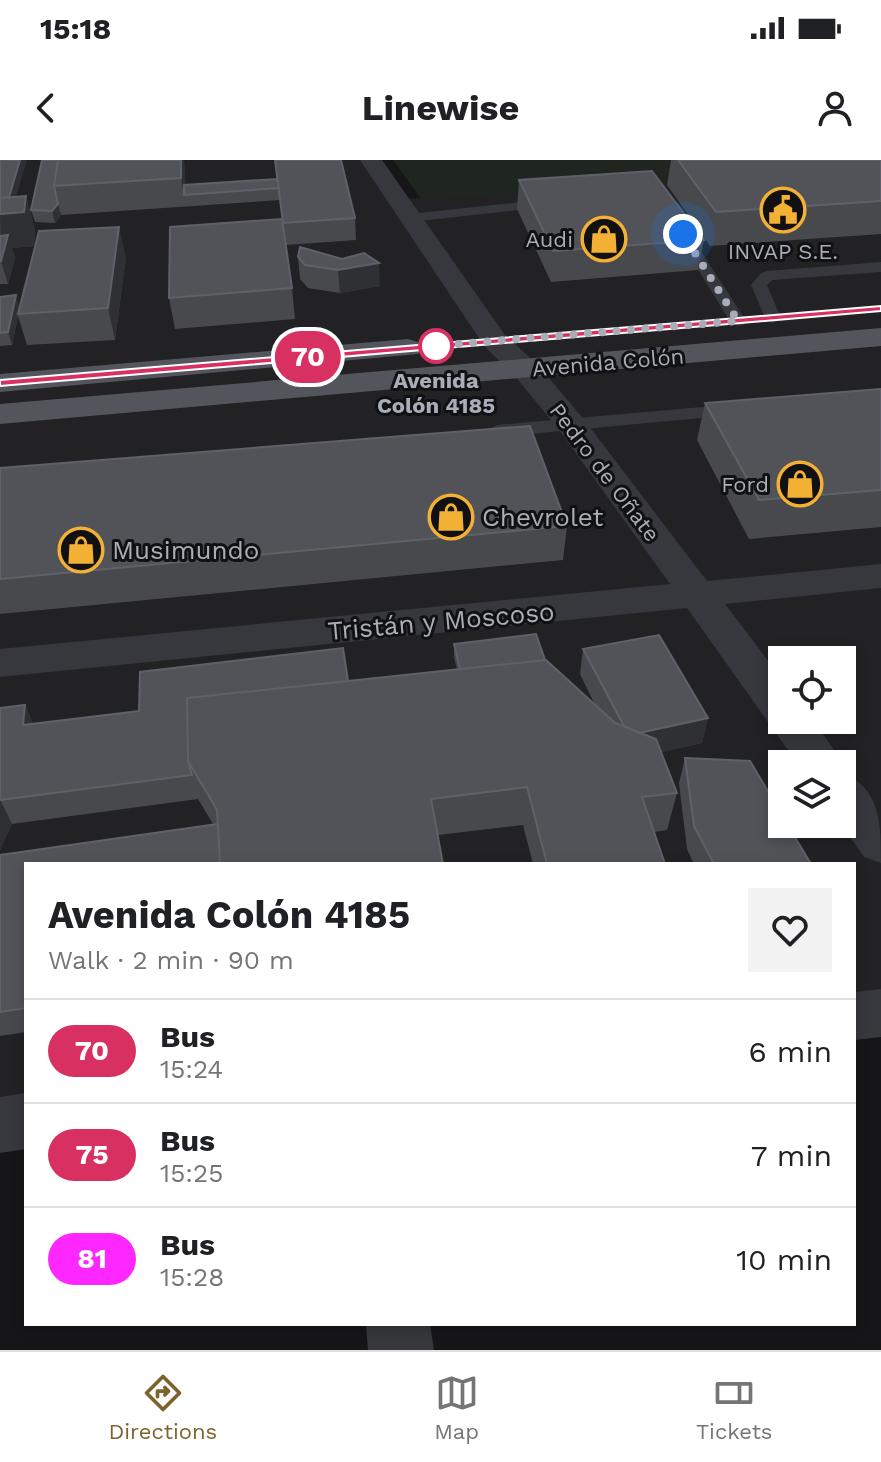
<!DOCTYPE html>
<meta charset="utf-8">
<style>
:root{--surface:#fff;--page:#f2f2f2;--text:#202124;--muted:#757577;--line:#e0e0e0;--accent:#7e622b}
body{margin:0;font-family:"Work Sans",sans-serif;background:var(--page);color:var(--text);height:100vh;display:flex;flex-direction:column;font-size:30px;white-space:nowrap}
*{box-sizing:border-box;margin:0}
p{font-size:26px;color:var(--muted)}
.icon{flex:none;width:44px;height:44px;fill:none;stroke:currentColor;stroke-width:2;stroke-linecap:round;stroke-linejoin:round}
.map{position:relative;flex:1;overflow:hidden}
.side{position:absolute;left:24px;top:702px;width:832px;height:464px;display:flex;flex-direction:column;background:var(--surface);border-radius:0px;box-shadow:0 4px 12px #0003}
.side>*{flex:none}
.badge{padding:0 16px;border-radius:26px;font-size:28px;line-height:52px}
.tools{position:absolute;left:768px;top:486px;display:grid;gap:16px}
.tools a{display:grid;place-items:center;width:88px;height:88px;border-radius:0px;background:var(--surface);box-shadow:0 4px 12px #0003;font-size:40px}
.you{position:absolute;width:40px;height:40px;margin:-20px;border:6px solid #fff;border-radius:50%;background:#1a73e8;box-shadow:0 0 0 12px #1a73e833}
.map>.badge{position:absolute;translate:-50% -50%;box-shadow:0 0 0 4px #fff}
.round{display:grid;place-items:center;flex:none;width:84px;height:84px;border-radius:0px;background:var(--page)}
.overview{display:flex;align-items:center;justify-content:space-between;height:136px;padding:0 24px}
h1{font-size:38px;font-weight:700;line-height:60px}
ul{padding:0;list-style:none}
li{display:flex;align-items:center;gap:24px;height:104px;padding:0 24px;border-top:2px solid var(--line)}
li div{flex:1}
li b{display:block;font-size:30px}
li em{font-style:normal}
li .badge{min-width:88px;font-weight:700;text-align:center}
.status{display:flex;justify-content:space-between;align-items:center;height:56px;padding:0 40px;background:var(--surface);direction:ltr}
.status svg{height:22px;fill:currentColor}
header{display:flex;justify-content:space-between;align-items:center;height:104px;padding:0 24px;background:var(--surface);font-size:36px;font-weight:700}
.tabs{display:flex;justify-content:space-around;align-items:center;height:112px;border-top:2px solid var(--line);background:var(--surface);font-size:22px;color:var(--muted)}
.tabs a{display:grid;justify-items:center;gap:4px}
.tabs .selected{color:var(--accent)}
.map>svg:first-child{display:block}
.built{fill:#222225;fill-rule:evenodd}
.green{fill:#1e261f}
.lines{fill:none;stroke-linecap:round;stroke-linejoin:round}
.service{fill:#37383d;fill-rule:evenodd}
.minor{fill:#37383d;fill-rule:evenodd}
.primary{fill:#53555c;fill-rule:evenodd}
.wall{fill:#47494d}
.shaded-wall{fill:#2f3033}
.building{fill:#525359;stroke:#5f6168;stroke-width:2}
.line{fill:#d93062;stroke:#fff;stroke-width:2}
.walk{stroke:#a8adb8;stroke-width:8;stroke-dasharray:0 14.4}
.stop-dot{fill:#fff;stroke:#d93062;stroke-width:4}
.labels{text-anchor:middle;stroke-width:6;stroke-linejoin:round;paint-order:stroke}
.far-poi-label{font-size:22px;fill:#a8adb8;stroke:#111113;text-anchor:end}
.far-street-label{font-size:22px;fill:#a8adb8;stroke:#111113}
.far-stop-label{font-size:22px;font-weight:bold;fill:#a8adb8;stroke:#111113}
.poi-label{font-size:26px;fill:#a8adb8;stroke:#111113;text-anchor:start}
.street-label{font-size:26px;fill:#a8adb8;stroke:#111113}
</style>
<div class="status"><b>15:18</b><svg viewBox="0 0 49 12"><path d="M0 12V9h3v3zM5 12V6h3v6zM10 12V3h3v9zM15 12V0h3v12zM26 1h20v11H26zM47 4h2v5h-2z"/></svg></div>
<header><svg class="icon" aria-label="back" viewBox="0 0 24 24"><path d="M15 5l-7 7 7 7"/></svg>Linewise<svg class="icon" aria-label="person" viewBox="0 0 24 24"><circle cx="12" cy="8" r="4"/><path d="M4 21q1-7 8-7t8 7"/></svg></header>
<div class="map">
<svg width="881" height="1190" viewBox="0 0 881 1190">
<rect width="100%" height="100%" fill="#161618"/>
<path class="built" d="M0,0H362L391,40L881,6V855L854,858V704H26V970L0,973ZM782,500H842V560H782ZM782,604H842V664H782Z"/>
<path class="green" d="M393,0H881V6L422,40Z"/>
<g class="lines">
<path class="service" d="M550,39L555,40V46L410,62L403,58L410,54Z
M681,67L686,68L746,161L744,165L738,166L730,161L674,71Z
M881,102V112L772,120L767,125L781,158L773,163L765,158L751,125L761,113L767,111Z
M737,244L744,246L746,250L744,254L497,277L487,271L497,265Z"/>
<path class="minor" d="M360,0H382L505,175L536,203L582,257L707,421L881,404V428L725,444L782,519V560H813L844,604L842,608V604H798L687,448L0,517V489L670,424L560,271L514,215L485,187Z
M842,613C881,628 881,665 881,703L864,697L841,664Z
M881,829V877L854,880V832Z
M26,933V989L0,993V937Z
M366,1164H430L434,1190H368Z"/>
<path class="primary" d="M881,168V186L0,264V244Z
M408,179L418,182L423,188L418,194L0,232V214Z"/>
</g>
<path class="wall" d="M0,0L16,37L26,36L35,70L34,86L12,88L15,98L8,124H0Z
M42,0H184L185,25L277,19L355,58L356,80L286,85L280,40L61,55L55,63L35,62L31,50Z
M671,0H881V74L710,86L667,25Z
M519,20L704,80L698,110L551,122L517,49Z
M300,87L380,126L340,133L308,128L300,119L298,97Z
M126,97L115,180L27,185L18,156L12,185L0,186V137L20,146Z
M292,128L295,159L175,169L169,138Z
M881,229V367L749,379L697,280L705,243Z
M0,308L567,366L563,400L0,454Z
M454,484L545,500L595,545L580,514L583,489L708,558L702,583L661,592L677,633L667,670L654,672L665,704H533L523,665L438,675L26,704V872L0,876V695L213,664L198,639L12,664L0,690V548L25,545L33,564L139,551L348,521L457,509L454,497Z
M685,598L811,704H694L687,689L679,623Z"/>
<path class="shaded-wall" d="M20,0H27L11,53L26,36L35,70L34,86L12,88L15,98L8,124L1,101L0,54L6,47Z
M181,0H184L186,34L184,35L186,46L181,18Z
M58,44L61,55L55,63L52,51Z
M119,67L126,97L115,180L108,148Z
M379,103L380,126L340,133L338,110Z
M16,135L20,148L18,154V156L12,185L8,172Z
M25,545L36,570L23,565Z
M708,558L702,583L623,600L628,575Z
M0,639L12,664L0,690Z"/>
<path class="building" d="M0,0H20L9,37L0,38Z
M42,0H58L54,26L58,44L52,51L31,50Z
M58,0H181V18L54,26Z
M275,0H341L355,58L283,63Z
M678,0H881V41L716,52Z
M652,11L704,80L553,91L519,20Z
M277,19L279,28L184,35V25Z
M26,36L24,52L0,54V38Z
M282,59L292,128L169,138L170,67Z
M119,67L108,148L18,154L39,71Z
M8,75L1,101H0V76Z
M300,87L342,99L364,93L379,103L338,110L305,105L298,97Z
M16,135L8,172L0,173V137Z
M881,229V330L759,340L705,243Z
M530,266L567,366L0,419V308Z
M536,474L545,500L460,509L454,484Z
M659,475L708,558L639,573L624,566L583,489Z
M343,488L348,521L187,538L188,601L192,615L0,640V548L25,545L23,565L139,551L140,512Z
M546,500L615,563L656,579L677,633L642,637L665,704H547L527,627L431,639L443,704H220L217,650L188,601L187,538Z
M685,598L750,601L782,655V664H787L811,704H714L694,666Z
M218,664L220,704H26V848L0,852V695Z"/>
<path class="line" d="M881,146V151L0,226V220Z"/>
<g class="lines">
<path class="walk" d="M436,186H433L738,161L683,74"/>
</g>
<defs>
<g id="civic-ring" transform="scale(2.3)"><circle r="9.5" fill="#111113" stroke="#f2b134" stroke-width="1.5"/><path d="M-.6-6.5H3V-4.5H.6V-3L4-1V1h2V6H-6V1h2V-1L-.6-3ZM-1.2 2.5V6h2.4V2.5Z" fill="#f2b134"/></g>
<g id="shop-ring" transform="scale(2.3)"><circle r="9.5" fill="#111113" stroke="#f2b134" stroke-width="1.5"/><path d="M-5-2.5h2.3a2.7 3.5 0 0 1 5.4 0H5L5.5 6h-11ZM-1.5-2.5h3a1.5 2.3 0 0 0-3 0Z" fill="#f2b134"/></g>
</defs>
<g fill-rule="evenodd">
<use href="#civic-ring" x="783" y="50"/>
<use href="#shop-ring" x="604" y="79"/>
<use href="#shop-ring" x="800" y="324"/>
<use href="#shop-ring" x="451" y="357"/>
<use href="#shop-ring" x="81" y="390"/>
</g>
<circle class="stop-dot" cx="436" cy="186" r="16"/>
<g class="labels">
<g class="far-poi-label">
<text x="573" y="87">Audi</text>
<text x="783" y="99" text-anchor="middle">INVAP S.E.</text>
<text x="769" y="332">Ford</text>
</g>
<g class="far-street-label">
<text transform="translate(608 202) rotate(-5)" y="8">Avenida Colón</text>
<text transform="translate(605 312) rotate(53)" y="8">Pedro de Oñate</text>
</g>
<g class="far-stop-label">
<text x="436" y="228">Avenida<tspan x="436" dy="25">Colón 4185</tspan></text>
</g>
<g class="poi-label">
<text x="482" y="366">Chevrolet</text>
<text x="112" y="399">Musimundo</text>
</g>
<g class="street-label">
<text transform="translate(441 461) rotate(-5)" y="9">Tristán y Moscoso</text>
</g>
</g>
</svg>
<div class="tools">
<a><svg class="icon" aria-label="locate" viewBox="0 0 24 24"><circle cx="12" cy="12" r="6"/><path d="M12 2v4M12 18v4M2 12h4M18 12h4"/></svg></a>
<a><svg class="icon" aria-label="layers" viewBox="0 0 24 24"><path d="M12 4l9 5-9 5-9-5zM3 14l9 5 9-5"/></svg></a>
</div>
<div class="you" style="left:683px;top:74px"></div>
<b class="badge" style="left:308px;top:197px;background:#d93062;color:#fff">70</b>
<section class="side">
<div class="overview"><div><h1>Avenida Colón 4185</h1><p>Walk · 2 min · 90 m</p></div><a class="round"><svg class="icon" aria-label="heart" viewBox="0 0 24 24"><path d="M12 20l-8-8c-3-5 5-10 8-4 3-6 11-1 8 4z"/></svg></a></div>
<ul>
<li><span class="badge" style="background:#d93062;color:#fff">70</span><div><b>Bus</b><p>15:24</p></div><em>6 min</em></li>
<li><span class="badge" style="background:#d93062;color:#fff">75</span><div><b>Bus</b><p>15:25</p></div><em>7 min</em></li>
<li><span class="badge" style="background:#fe27ff;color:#fff">81</span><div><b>Bus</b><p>15:28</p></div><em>10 min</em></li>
</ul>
</section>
</div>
<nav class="tabs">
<a class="selected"><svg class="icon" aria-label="directions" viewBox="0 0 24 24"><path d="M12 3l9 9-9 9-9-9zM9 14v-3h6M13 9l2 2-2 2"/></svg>Directions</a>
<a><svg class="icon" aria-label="map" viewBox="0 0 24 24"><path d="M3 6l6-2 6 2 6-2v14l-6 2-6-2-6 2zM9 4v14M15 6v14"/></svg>Map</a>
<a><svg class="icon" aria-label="tickets" viewBox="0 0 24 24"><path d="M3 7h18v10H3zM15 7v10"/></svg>Tickets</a>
</nav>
